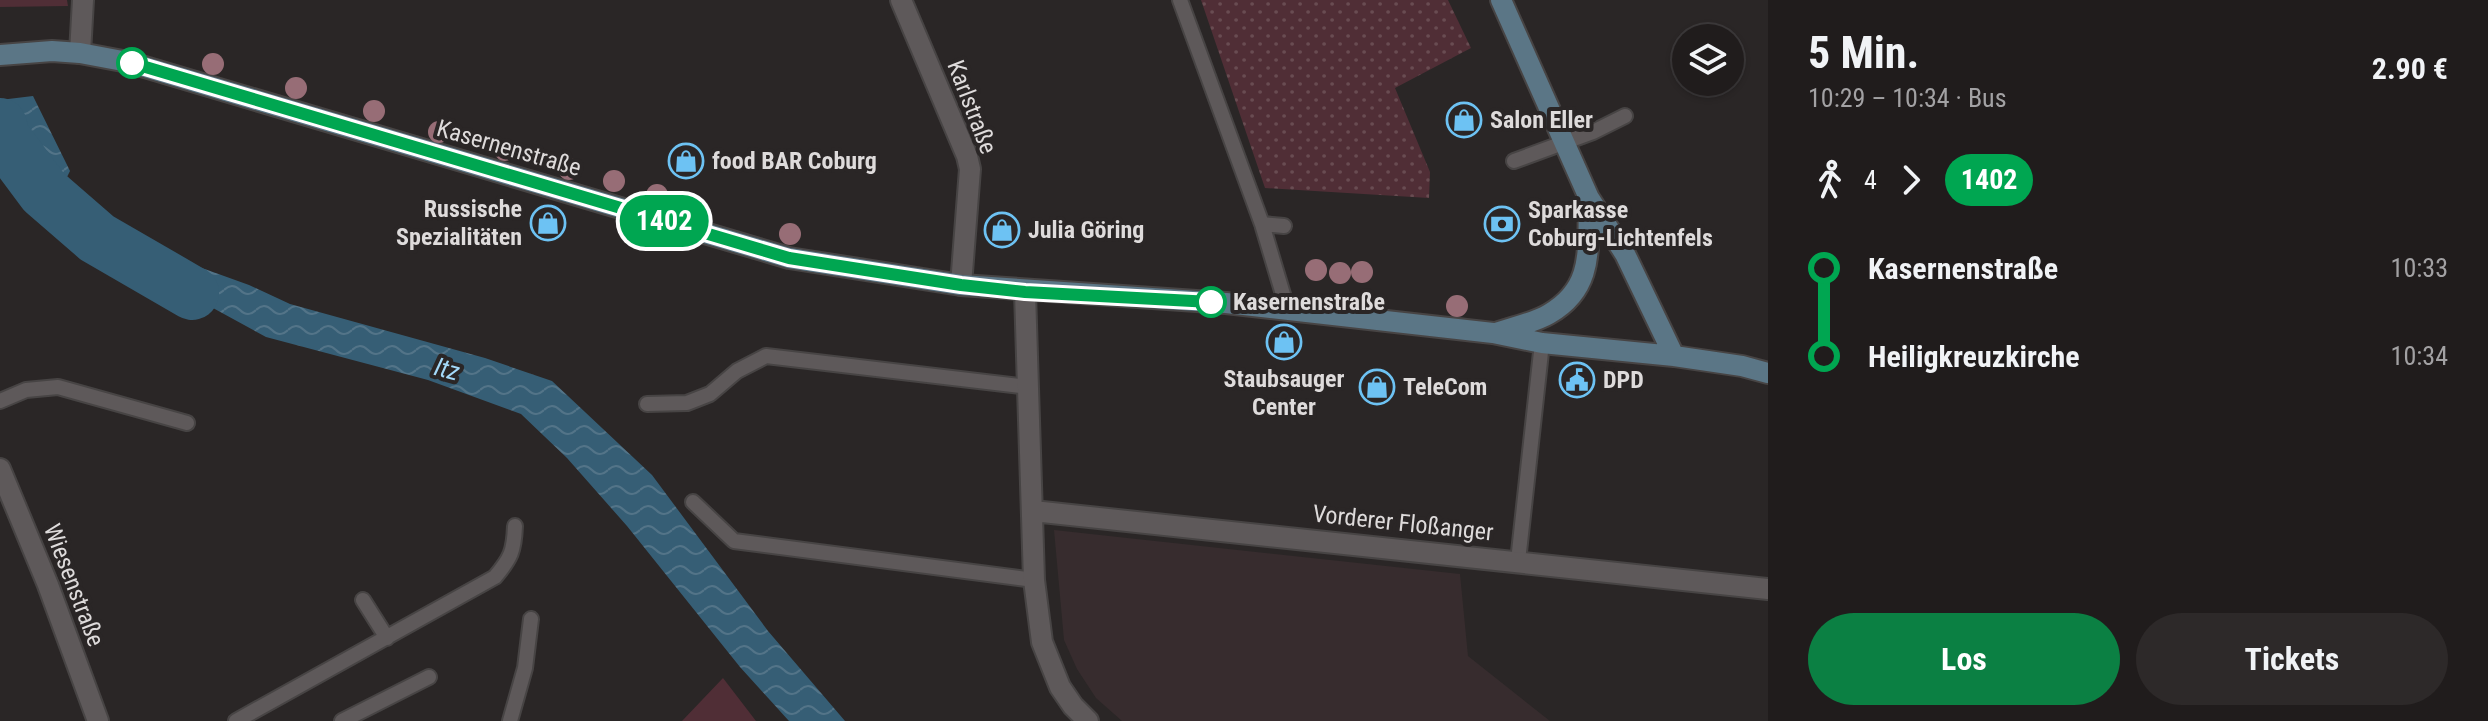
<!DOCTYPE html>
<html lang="de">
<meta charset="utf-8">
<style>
:root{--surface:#201c1c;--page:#2d2929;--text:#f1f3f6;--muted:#a2a1a3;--line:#3d3a3b;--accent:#0b8043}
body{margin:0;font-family:"Roboto Condensed",sans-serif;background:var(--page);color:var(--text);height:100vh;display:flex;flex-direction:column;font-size:30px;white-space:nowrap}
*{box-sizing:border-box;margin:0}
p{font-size:26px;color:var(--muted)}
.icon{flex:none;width:44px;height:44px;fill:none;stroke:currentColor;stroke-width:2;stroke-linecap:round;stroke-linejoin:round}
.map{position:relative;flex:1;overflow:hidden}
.panel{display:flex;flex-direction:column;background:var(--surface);width:720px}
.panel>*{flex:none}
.badge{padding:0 16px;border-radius:26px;font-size:28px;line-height:52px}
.tools{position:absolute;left:1672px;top:24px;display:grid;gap:16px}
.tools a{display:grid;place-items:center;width:72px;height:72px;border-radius:50%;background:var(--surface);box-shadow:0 2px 6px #0004,0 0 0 2px var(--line);font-size:40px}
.map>.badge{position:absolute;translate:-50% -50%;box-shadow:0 0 0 4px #fff}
.legs{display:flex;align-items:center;gap:12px;height:88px;padding:0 40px;font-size:26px}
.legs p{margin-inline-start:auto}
.head{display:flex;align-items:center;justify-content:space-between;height:136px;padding:0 40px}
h1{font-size:44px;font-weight:700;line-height:60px}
.action{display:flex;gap:16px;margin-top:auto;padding:16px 40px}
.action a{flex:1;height:92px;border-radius:48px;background:var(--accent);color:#fff;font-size:32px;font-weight:700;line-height:92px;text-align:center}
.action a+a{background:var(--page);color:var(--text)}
ul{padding:0 40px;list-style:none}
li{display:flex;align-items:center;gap:28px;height:88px;font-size:30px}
li i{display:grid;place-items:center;width:12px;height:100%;margin:0 10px;background:currentColor}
li i::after{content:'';width:20px;height:20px;margin:-10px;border:6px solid;border-radius:50%;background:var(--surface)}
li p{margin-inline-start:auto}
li:first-child i{background:linear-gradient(#0000 50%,currentColor 0)}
li:last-child i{background:linear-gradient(currentColor 50%,#0000 0)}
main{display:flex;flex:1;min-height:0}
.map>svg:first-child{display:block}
.built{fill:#372c2e}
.grass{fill:url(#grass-dots)}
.green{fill:#502e36}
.water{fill:url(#water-waves)}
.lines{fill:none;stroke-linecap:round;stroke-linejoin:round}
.river{stroke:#365e75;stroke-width:54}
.lane-casing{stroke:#474444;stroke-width:18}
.street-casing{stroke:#474444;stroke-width:24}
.secondary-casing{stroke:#474444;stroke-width:24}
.lane{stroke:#5e595a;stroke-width:14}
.street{stroke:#5e595a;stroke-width:20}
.secondary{stroke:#5b7686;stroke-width:20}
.tree{fill:#976d76}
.line-1-casing{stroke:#fff;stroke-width:18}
.line-1{stroke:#00a651;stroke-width:12}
.stop-1-dot{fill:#fff;stroke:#00a651;stroke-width:4}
.labels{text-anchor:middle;stroke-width:8;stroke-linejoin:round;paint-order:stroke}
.street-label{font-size:24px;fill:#dedbdb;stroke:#2a2626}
.poi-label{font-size:24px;font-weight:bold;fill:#dedbdb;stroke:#2a2626;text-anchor:start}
.stop-label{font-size:24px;font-weight:bold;fill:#dedbdb;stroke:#2a2626;text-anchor:start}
.water-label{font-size:26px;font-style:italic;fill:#a4dafa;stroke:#2a2626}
</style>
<main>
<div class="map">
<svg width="1768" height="721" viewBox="0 0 1768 721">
<defs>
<pattern id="grass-dots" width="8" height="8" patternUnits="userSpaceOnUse" patternTransform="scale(2)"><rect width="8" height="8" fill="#502e36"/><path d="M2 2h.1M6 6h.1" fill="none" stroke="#694c52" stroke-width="1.8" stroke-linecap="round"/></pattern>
<pattern id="water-waves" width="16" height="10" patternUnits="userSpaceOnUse" patternTransform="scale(2)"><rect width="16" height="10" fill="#365e75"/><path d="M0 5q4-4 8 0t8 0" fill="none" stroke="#537488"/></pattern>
</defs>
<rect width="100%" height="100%" fill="#2a2626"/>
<path class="built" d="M1054,530L1460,574L1468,656L1550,721H1122L1096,698L1077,669L1064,640Z"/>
<path class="grass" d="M1201,0H1448L1471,48L1395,88L1430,172L1429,198L1265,188Z"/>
<path class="green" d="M0,0H67L68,6L0,7Z
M723,678L756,721H682Z"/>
<path class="water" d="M33,96L70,171L45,221L0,175V100Z
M143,239L188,263L249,285L290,304L485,358L552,381L652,475L768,631L845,721H789L740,667L627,526L567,458L521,414L428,380L266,337L213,308L148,298L114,268Z"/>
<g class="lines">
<path class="river" d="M0,125L3,137L44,192L97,238L192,293"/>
<g class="lane-casing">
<path id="lane" d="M1180,0L1262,224L1288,311
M1514,161L1593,132L1625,116
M1262,224L1284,226
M0,401L26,390L58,387L187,423
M647,404L687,403L710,394L737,371L766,356L1029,387
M693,502L734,541L1034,580
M1518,561L1542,343
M363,600L387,638
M236,721L495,577C511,558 514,551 515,526
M342,721L429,677
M510,721L525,668L531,619"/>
</g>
<g class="street-casing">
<path id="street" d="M901,0L967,156L970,169L961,285
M80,53L83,0
M1025,292L1034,580L1042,642L1060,687L1073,706L1088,721
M0,469L48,585L98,721
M1033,511L1768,589"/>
</g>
<g class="secondary-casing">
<path id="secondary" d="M1501,0L1589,198L1625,254L1674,356
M0,55L52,51L80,53L128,62L789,258L961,285L1226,303L1493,333L1542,343L1674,356L1742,366L1768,373
M1496,333C1513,327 1534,323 1549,314C1596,287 1587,246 1589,198"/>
</g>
<use href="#lane" class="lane"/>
<use href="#street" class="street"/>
<use href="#secondary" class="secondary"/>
</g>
<g class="tree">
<circle cx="213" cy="64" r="11"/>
<circle cx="296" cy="88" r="11"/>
<circle cx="374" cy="111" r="11"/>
<circle cx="439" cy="132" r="11"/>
<circle cx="505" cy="150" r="11"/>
<circle cx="569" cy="169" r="11"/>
<circle cx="614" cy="181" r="11"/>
<circle cx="657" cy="195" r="11"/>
<circle cx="688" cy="206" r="11"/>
<circle cx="790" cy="234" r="11"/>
<circle cx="1316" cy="270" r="11"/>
<circle cx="1362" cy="272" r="11"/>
<circle cx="1340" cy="273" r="11"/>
<circle cx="1457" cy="306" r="11"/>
</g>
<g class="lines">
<g class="line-1-casing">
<path id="line-1" d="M132,63L789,258L961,285L1025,292L1211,302"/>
</g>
<use href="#line-1" class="line-1"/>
</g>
<defs>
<g id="shop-ring" transform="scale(1.8)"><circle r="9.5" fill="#2a2626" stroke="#6dc2f3" stroke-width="1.5"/><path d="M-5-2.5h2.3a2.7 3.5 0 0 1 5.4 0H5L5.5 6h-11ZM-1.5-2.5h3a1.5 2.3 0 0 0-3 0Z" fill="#6dc2f3"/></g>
<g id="bank-ring" transform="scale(1.8)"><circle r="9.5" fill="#2a2626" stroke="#6dc2f3" stroke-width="1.5"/><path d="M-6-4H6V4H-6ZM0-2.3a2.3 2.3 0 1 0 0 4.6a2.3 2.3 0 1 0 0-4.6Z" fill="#6dc2f3"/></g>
<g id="civic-ring" transform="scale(1.8)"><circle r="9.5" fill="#2a2626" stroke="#6dc2f3" stroke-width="1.5"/><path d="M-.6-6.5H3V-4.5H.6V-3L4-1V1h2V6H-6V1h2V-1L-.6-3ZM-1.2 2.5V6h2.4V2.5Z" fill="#6dc2f3"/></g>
</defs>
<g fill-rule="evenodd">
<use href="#shop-ring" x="1464" y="120"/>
<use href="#shop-ring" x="686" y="161"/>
<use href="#shop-ring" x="548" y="223"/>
<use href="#bank-ring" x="1502" y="224"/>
<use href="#shop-ring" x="1002" y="230"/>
<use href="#shop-ring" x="1284" y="342"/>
<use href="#civic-ring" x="1577" y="380"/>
<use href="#shop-ring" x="1377" y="387"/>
</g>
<g class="stop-1-dot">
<circle cx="132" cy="63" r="14"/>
<circle cx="1211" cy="302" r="14"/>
</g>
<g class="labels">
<g class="street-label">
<text transform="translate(972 107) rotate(69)" y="8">Karlstraße</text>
<text transform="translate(509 148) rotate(16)" y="8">Kasernenstraße</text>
<text transform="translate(1403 523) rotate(6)" y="8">Vorderer Floßanger</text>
<text transform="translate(74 585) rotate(69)" y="8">Wiesenstraße</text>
</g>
<g class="poi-label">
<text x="1490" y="128">Salon Eller</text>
<text x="712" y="169">food BAR Coburg</text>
<text x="522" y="217" text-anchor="end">Russische<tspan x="522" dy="28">Spezialitäten</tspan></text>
<text x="1528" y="218">Sparkasse<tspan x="1528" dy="28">Coburg-Lichtenfels</tspan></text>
<text x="1028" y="238">Julia Göring</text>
<text x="1284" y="387" text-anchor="middle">Staubsauger<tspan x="1284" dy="28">Center</tspan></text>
<text x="1603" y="388">DPD</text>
<text x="1403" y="395">TeleCom</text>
</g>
<g class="stop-label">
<text x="1233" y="310">Kasernenstraße</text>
</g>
<g class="water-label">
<text transform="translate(447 369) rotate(15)" y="9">Itz</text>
</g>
</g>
</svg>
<div class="tools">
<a><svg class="icon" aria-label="layers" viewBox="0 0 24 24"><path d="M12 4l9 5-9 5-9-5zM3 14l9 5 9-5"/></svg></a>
</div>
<b class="badge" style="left:664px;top:221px;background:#00a651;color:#fff">1402</b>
</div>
<section class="panel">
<div class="head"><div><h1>5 Min.</h1><p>10:29 – 10:34 · Bus</p></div><b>2.90 €</b></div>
<div class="legs"><svg class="icon" aria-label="walk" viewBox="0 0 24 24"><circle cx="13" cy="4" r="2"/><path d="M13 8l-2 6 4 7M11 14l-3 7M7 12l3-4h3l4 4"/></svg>4<svg class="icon" aria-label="forward" viewBox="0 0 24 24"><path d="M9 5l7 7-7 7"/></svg><b class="badge" style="background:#00a651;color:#fff">1402</b></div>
<ul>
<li><i style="color:#00a651"></i><b>Kasernenstraße</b><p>10:33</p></li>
<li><i style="color:#00a651"></i><b>Heiligkreuzkirche</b><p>10:34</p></li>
</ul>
<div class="action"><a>Los</a><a>Tickets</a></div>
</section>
</main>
